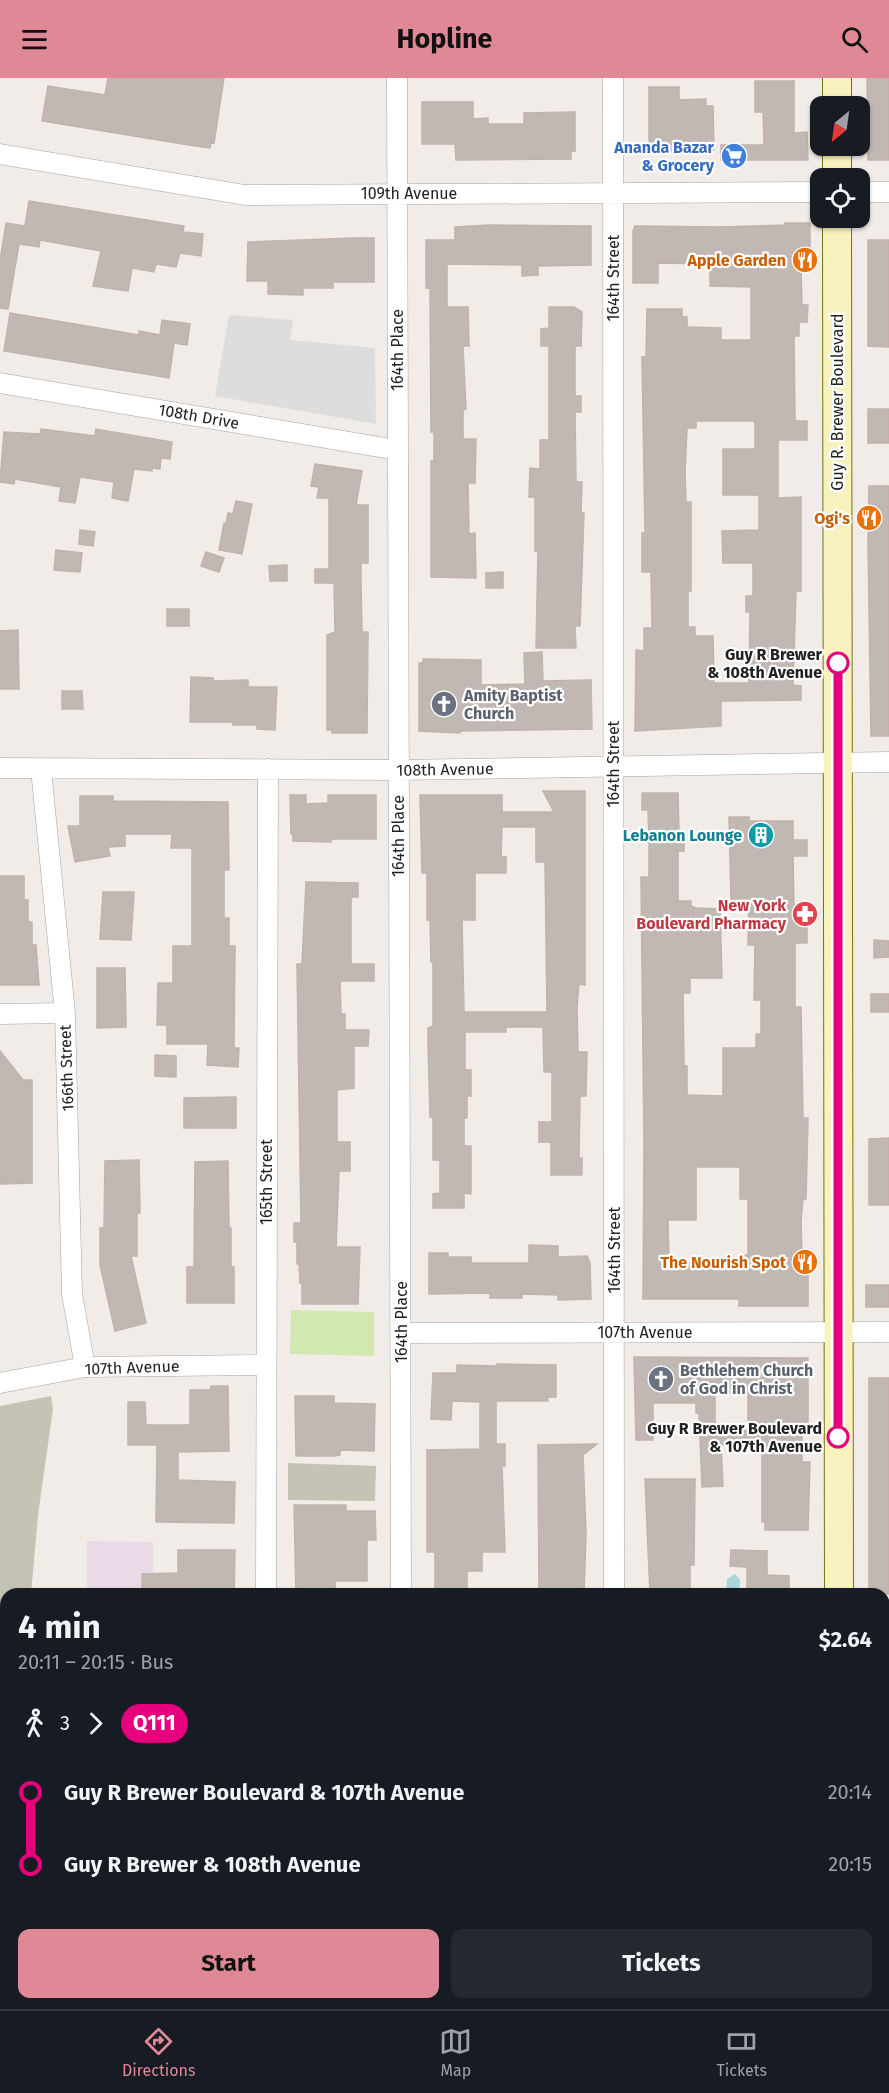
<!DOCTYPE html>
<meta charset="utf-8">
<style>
:root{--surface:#171b24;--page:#242831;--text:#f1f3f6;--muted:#9ea1a6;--line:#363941;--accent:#df8996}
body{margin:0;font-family:"Fira Sans",sans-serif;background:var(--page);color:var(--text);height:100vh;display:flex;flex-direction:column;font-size:22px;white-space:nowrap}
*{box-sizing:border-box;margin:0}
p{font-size:20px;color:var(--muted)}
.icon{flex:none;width:33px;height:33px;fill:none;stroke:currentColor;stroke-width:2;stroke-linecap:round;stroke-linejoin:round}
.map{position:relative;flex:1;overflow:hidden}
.side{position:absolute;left:0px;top:1510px;width:890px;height:422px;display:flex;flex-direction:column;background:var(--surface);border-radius:18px 18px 0 0;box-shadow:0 2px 4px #0004}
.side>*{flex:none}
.badge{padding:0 12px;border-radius:20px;font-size:21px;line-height:39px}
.needle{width:39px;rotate:209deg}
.fabs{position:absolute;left:810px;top:18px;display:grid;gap:12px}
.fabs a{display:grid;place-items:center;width:60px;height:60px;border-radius:12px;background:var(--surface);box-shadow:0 2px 4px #0004;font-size:30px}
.map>.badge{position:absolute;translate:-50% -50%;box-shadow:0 0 0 3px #fff}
.legs{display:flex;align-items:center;gap:9px;height:66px;padding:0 18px;font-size:20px}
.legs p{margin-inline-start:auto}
.head{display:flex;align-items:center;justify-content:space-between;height:102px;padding:0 18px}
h1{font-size:33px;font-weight:700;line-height:45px}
.cta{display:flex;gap:12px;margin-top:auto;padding:12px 18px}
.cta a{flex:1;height:69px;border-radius:12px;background:var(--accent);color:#111;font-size:24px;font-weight:700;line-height:69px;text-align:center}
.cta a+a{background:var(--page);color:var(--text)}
ul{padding:0 18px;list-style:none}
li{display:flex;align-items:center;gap:21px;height:72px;font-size:22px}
li i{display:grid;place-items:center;width:9px;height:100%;margin:0 8px;background:currentColor}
li i::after{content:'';width:15px;height:15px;margin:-8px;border:4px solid;border-radius:50%;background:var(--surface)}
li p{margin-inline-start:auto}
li:first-child i{background:linear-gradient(#0000 50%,currentColor 0)}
li:last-child i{background:linear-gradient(currentColor 50%,#0000 0)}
header{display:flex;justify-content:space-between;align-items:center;height:78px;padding:0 18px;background:var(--accent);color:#111;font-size:27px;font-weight:700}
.dock{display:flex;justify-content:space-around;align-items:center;height:84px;border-top:2px solid var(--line);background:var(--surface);font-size:16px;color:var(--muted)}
.dock a{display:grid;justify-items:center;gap:3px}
.dock .current{color:var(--accent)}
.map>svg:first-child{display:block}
.industrial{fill:#e9dae8}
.education{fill:#fefbe3}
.construction{fill:#c5c3b3}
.grass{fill:#d3e8b0}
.parking{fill:#ddd}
.water{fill:#aad7dc}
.building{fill:#c1b8b4;stroke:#c2b2aa;stroke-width:1.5;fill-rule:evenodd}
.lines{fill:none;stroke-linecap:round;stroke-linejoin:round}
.street-casing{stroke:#a2a2a2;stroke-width:21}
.secondary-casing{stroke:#767409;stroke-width:30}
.street{stroke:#fff;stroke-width:20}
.secondary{stroke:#f8f3be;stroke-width:28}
.line-1-casing{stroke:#fff;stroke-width:14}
.line-1{stroke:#e6007e;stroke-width:9}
.stop-1-dot{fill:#fff;stroke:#e6007e;stroke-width:3}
.labels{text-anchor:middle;stroke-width:4.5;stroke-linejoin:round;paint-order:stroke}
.shop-label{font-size:16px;font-weight:bold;fill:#366cbe;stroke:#fff;text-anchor:end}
.street-label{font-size:16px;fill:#212121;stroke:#fff}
.food-label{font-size:16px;font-weight:bold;fill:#c56008;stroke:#fff;text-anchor:end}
.stop-label{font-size:16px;font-weight:bold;fill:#212121;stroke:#fff;text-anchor:end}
.worship-label{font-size:16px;font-weight:bold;fill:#5b616d;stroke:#fff;text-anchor:start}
.culture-label{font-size:16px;font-weight:bold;fill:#0d838f;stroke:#fff;text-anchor:end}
.health-label{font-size:16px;font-weight:bold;fill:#be3a42;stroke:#fff;text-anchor:end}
</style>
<header><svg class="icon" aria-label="menu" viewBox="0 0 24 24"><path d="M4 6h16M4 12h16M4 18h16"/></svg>Hopline<svg class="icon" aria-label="search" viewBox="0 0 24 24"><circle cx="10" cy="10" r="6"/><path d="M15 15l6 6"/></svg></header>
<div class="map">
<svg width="889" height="1931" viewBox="0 0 889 1931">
<rect width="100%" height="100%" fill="#f1ece8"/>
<path class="industrial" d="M87,1463L153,1464V1516H68L87,1514Z
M29,1926H154V1931H29Z"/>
<path class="education" d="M884,1856H889V1931H514L528,1926H884Z"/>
<path class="construction" d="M51,1318L53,1331L38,1437L31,1516H6V1926L0,1931V1328Z
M288,1385L376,1388L375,1423L288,1422Z"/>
<path class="grass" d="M291,1232L374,1234V1278L290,1276Z
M536,1926H657L640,1931H521Z"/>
<path class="parking" d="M229,237L293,242L290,262L375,270L376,346L215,318Z
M6,1691V1926H29V1931H0V1692Z
M657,1926H791V1931H640Z"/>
<path class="water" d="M735,1496L740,1502L739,1516H726L727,1501Z"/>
<path class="building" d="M108,0H224L214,65L211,64L210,70L189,67L42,43L48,8L105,17Z
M867,0H889V82H868Z
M755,3H794V55L807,54L808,82H721V67H764L763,34H755Z
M649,9H679V22L706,21V28H713L714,72L649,74Z
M422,24H473V41L488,40V46H524V35L575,34V73H571V81L456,82L455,66H422Z
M29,123L184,148L183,154L203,156L201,178L180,175L176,189L156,186L154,194L132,190L128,213L93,208L101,173L40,162L39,169L19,166L8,231L0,230V183L6,145L25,148Z
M785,145H810V191H801L802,227H808L807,244H799V258H794L795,343H807V362H778V420L801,419V513H796L793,607L801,608V622L721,623V648L635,653L636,572L644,573V550H652L651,494H642V455H645L642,279H646L647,231H682V239H687V249L721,250V262H751V209L710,208V186L658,185V205H633V153L635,148L720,149L785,147ZM696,343H755V371H723V417H759V452L722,453L723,485H753V518H746V534H750L749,605H714L713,558H695V549H688V513H691V424H686L685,393L687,350H696Z
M489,147L591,148V187L538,188V197L522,198V187L447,186V229H468L469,268H463L466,331L463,332V361H476L475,405H468L469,456L475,455L476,500L431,499V383H434V354H431L430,210H426V162H455V149Z
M355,160H374V204H333V210H303V217L268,216V203H247L248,164Z
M868,162H889V269L868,268Z
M549,229H574L582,234L581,268H575V318H581V334H575L576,404H582L581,435H584L580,548H575L576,570H536L538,473H535V419H529L530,390L540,391V362H549V268H541V251L549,250Z
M10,235L139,257V253L160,257L162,242L190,246L187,267L174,265L169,300L4,273Z
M868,331H889V365H868Z
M41,351L95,358L96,351L172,364L170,381L161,380L160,391L152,390V393L134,391L128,423L112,420L114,404L80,399L75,425L59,423L61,409L15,401L14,406L0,404L4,354L40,356Z
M315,386L362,393L356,427H368V485H361V505L362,554H368L367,655H332V652H327V557L335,554L334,505H315V491H329V420H317L319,409L311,408Z
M869,408H889V658H871L868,463Z
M236,423L252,426L242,476L219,472L224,445L226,446L228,435L233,436Z
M80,452L95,454L93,468L79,466Z
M56,472L82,475L80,494L54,492Z
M206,474L224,480L219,494L201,488Z
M287,487V503H270L269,488Z
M503,494V510H486V495Z
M167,531H189V548H167Z
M18,552L19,611H0V553Z
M542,574L543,603L591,602L592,651L460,653V655L419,653V585H423V581L481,582V607L525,606L524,575Z
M191,599L213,600V603L248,602V609H277L275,652L257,651V647H233V644H190Z
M62,613H82L83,631H62Z
M543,713H585V907L579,906L577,929L578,974H587L586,1018H580L579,1080H582V1097H551V1064H539V1044H552V994H544L543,949H506V954H465V992H471V1018H467V1040H464V1068H471V1116L464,1115V1130H433V1116L440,1115V1082H433V1039H430L428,965V950L433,948V884H431L430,842H427V795H422L420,717H502V734H554ZM502,749H536V784H545L547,934H464L462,842H475V795H506V779H501Z
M642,715H678L679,755H684V773H678V823H691V828L696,830L720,831L722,900H690V915H683L684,988H687V1017L723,1018V970H756V956H761V922H754L755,867H748L749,821H731L729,739H749V743H793V762H807V778H793L794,831H807V865H795V929H801L803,1040H808L806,1121H803L801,1144L802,1176H808V1228H739V1221H643L644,1066L641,799H649V760L648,732H642ZM696,1089H740V1121H748V1177H739V1185H669L668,1142H696Z
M290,717H306V726L328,725V717H376V761H331V764L293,763V756H291Z
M80,718H113V723L228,724L229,792H224V840H229V868H235L234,970H239L238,989L207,987L208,966H167V947H157L158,905H173V868H192V770H171L172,756H125V768L108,769L110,778L75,784L68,748H80Z
M0,798H24V822H28V844H32V867H36L39,907H0Z
M306,804L358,805V819H351V886H374V903H340L341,936H345V952H369L368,968H354V1010L337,1012V1064H350V1093H339L336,1169H360L358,1226H302V1205H300L299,1186H297V1164H294V1145H301L297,886H302Z
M103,814H134L131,862L100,861Z
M874,862L889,863V879L874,880Z
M97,890H125L126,949L97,950Z
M871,916H889V934H871Z
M0,973L23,1002H32V1105L0,1106Z
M155,977L176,978V999L155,998Z
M236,1019V1050H184V1020Z
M889,1060V1127H869V1061Z
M139,1082L140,1135H137V1178H131L146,1245L115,1253L100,1187V1150H104L105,1083Z
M228,1083L229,1150H231V1189H234V1225H187V1189H194L195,1084Z
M529,1167L558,1168V1179L587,1178L590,1185L591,1221L558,1222V1217L522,1216V1220H490V1215L429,1216V1175H448V1179H471V1185H529Z
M866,1207H889V1229H866Z
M634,1279L808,1280V1349H802V1384H810L808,1452H765V1444H762V1368L721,1367L723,1408L702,1409L699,1335H696V1325H653V1362H636ZM715,1315H748V1352L715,1351Z
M497,1286L556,1287V1319H547L548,1323H496V1366H505V1388H502L505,1474H482V1493H467V1516H435V1474H427V1372L480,1371V1324L452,1323L451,1342L431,1341L433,1295H457V1287L497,1288Z
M869,1300H889V1516H869Z
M211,1308H228L229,1373L178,1374V1402L235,1404L234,1445L156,1444L157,1367H128V1324H145L146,1347H190V1312H210Z
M295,1318H334V1325L375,1326L374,1373L340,1372V1377L335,1378H296Z
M597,1366L583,1377L586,1455L584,1516H539L538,1367Z
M645,1401H695L694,1487H690V1516H650Z
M294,1427H346V1433H375L376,1462H367V1503H335V1516H296Z
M178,1472H235L234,1516H179L180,1509H142V1496L178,1495Z
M731,1472L767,1473V1497L789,1498V1516H747V1489L730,1488Z"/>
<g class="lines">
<g class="street-casing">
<path id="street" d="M397,0L401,1516
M613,0L614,1516
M0,76L245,117L820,114
M860,114H889
M0,305L397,372
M0,690L397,692L889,684
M41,691L65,935L72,1216L85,1289
M0,936L65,935
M401,1255L889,1254
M0,1305L85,1289L265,1287
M266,1516L268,691
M884,1827H889
M266,1926V1931
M468,1931L479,1926"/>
</g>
<g class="secondary-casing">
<path id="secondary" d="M837,0V28
M837,68V100
M837,140L839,1516
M838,1931V1926"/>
</g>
<use href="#street" class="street"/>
<use href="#secondary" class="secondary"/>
</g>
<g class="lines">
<g class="line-1-casing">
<path id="line-1" d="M838,585V1359"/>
</g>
<use href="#line-1" class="line-1"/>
</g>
<defs>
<g id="supermarket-disc" transform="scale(1.35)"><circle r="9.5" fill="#3f7fe0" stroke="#fff"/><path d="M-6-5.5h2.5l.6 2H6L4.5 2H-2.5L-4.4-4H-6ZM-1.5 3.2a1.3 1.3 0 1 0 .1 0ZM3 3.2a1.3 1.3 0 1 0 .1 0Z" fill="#fff"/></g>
<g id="restaurant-disc" transform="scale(1.35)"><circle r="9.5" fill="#e8710a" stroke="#fff"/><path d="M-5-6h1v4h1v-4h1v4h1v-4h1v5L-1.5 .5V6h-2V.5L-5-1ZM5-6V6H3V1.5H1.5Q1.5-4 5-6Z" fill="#fff"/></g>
<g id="church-disc" transform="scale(1.35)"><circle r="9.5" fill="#6b7280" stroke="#fff"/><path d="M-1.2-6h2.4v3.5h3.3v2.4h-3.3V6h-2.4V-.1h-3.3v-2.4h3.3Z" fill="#fff"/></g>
<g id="building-disc" transform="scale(1.35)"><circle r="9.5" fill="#0f9aa8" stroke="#fff"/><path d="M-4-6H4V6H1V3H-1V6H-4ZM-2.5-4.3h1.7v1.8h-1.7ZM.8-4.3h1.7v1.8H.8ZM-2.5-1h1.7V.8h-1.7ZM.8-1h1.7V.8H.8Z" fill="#fff"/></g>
<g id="pharmacy-disc" transform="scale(1.35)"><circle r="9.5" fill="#e0444e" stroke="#fff"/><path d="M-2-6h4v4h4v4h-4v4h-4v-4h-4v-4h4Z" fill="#fff"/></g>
</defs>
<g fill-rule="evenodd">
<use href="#supermarket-disc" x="734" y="78"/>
<use href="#restaurant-disc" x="805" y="182"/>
<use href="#restaurant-disc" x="869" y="440"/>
<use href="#church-disc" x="444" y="626"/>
<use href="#building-disc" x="761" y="757"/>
<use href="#pharmacy-disc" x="805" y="836"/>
<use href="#restaurant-disc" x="805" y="1184"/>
<use href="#church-disc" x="661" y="1301"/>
</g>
<g class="stop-1-dot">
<circle cx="838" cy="585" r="10"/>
<circle cx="838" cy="1359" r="10"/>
</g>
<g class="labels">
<g class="shop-label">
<text x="714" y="75">Ananda Bazar<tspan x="714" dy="18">&amp; Grocery</tspan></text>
</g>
<g class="street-label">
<text x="409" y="121">109th Avenue</text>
<text transform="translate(613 200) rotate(-90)" y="6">164th Street</text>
<text transform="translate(397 272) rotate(-90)" y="6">164th Place</text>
<text transform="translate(837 324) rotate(-90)" y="6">Guy R. Brewer Boulevard</text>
<text transform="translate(199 338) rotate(10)" y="6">108th Drive</text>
<text transform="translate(613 686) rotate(-90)" y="6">164th Street</text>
<text transform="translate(445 691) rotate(-1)" y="6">108th Avenue</text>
<text transform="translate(398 758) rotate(-90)" y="6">164th Place</text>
<text transform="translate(66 990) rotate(-92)" y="6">166th Street</text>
<text transform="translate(266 1104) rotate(-90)" y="6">165th Street</text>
<text transform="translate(614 1172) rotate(-90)" y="6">164th Street</text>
<text transform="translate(401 1244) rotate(-90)" y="6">164th Place</text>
<text x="645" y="1260">107th Avenue</text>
<text transform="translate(132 1289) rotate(-2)" y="6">107th Avenue</text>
</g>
<g class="food-label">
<text x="786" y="188">Apple Garden</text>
<text x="850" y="446">Ogi's</text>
<text x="786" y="1190">The Nourish Spot</text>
</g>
<g class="stop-label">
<text x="822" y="582">Guy R Brewer<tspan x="822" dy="18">&amp; 108th Avenue</tspan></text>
<text x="822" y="1356">Guy R Brewer Boulevard<tspan x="822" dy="18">&amp; 107th Avenue</tspan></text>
</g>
<g class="worship-label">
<text x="464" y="623">Amity Baptist<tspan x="464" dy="18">Church</tspan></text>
<text x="680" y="1298">Bethlehem Church<tspan x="680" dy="18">of God in Christ</tspan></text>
</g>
<g class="culture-label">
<text x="742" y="763">Lebanon Lounge</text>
</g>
<g class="health-label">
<text x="786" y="833">New York<tspan x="786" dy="18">Boulevard Pharmacy</tspan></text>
</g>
</g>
</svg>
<div class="fabs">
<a><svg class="needle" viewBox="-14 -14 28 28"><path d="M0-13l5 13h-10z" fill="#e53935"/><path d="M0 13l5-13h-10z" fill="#9ea1a6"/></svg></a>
<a><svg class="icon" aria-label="locate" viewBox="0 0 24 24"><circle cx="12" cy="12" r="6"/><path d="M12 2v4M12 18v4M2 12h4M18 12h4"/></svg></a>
</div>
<section class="side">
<div class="head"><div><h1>4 min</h1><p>20:11 – 20:15 · Bus</p></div><b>$2.64</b></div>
<div class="legs"><svg class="icon" aria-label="walk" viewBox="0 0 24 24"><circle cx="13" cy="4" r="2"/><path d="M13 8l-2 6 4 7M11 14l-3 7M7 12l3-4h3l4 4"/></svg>3<svg class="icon" aria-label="forward" viewBox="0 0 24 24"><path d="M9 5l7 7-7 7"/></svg><b class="badge" style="background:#e6007e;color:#fff">Q111</b></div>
<ul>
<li><i style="color:#e6007e"></i><b>Guy R Brewer Boulevard &amp; 107th Avenue</b><p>20:14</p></li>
<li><i style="color:#e6007e"></i><b>Guy R Brewer &amp; 108th Avenue</b><p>20:15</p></li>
</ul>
<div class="cta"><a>Start</a><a>Tickets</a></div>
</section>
</div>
<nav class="dock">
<a class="current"><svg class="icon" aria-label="directions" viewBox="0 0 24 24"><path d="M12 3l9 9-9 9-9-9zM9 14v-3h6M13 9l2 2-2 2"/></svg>Directions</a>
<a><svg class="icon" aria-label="map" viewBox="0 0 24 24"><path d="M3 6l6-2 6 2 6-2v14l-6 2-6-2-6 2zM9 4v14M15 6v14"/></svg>Map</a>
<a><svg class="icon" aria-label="tickets" viewBox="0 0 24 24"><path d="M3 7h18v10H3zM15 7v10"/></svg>Tickets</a>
</nav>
